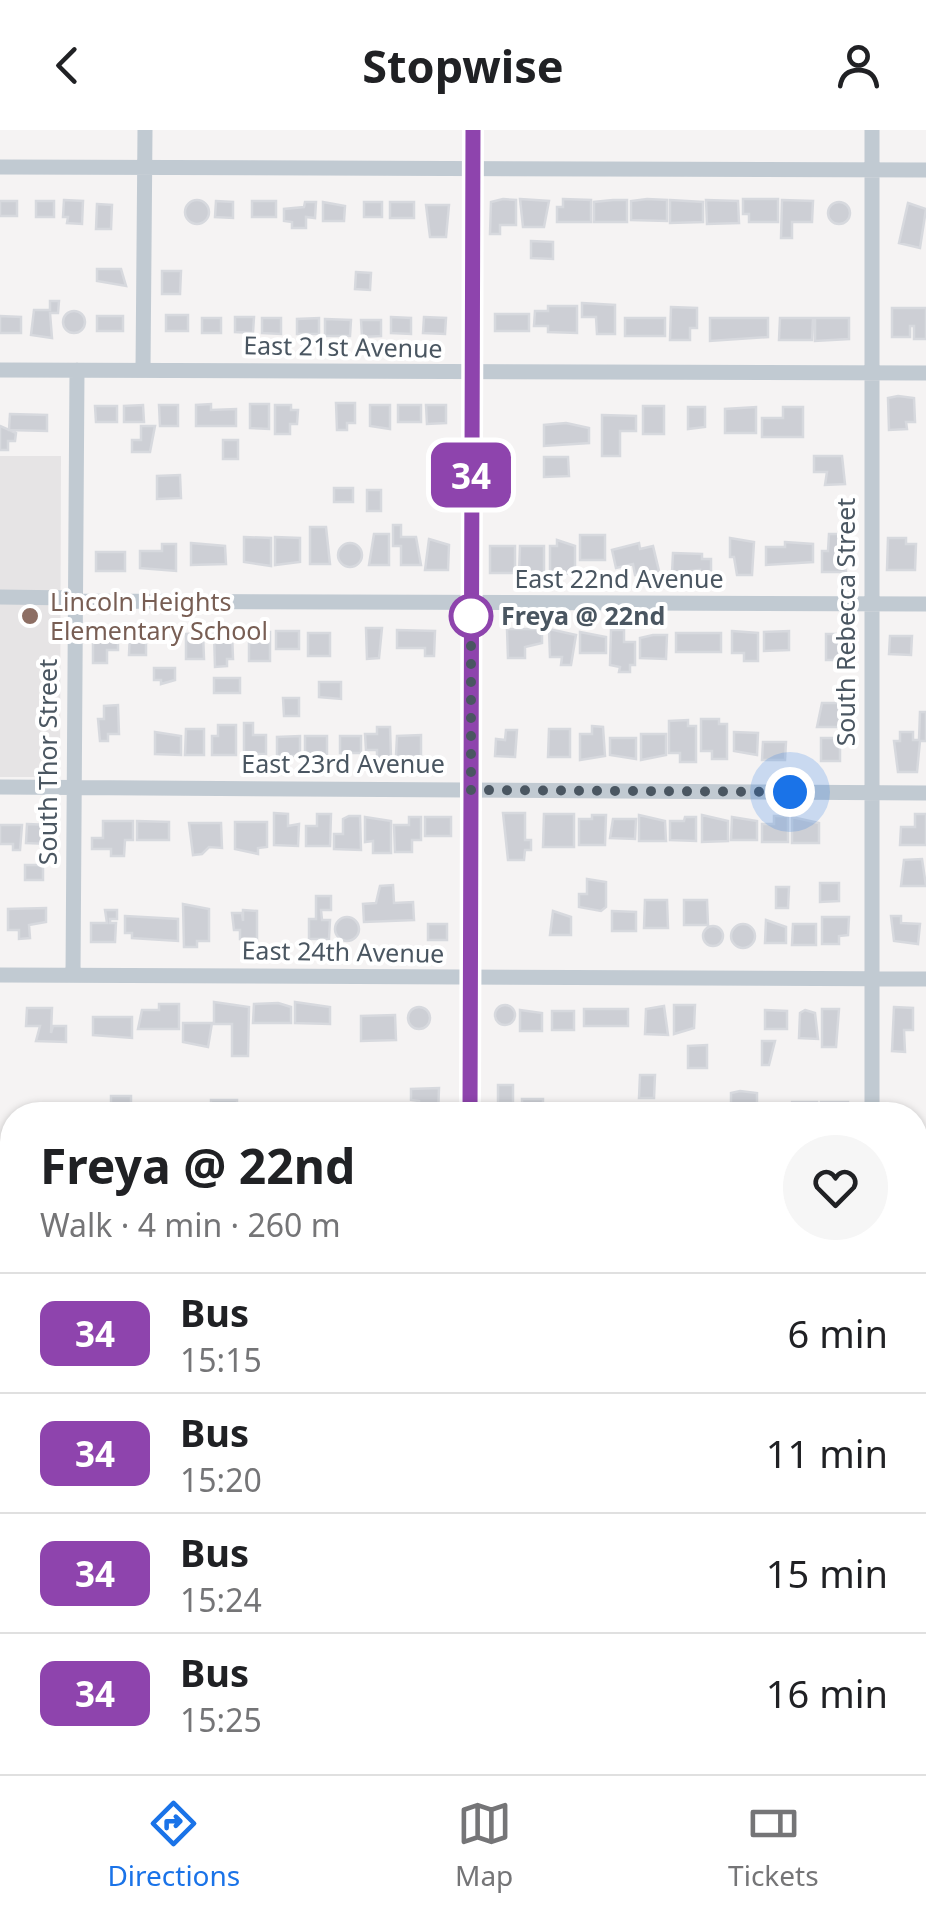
<!DOCTYPE html>
<meta charset="utf-8">
<style>
:root{--surface:#fff;--page:#f6f6f6;--text:#202124;--muted:#757577;--line:#e0e0e0;--accent:#1a73e8}
body{margin:0;font-family:"Noto Sans",sans-serif;background:var(--page);color:var(--text);height:100vh;display:flex;flex-direction:column;font-size:38px;white-space:nowrap}
*{box-sizing:border-box;margin:0}
p{font-size:32px;color:var(--muted)}
.icon{flex:none;width:55px;height:55px;fill:none;stroke:currentColor;stroke-width:2;stroke-linecap:round;stroke-linejoin:round}
.map{position:relative;flex:1;overflow:hidden}
.panel{position:absolute;left:0px;top:972px;width:928px;height:672px;display:flex;flex-direction:column;background:var(--surface);border-radius:40px 40px 0 0;box-shadow:0 2px 8px #0004}
.panel>*{flex:none}
.badge{padding:0 20px;border-radius:15px;font-size:35px;line-height:65px}
.you{position:absolute;width:50px;height:50px;margin:-25px;border:8px solid #fff;border-radius:50%;background:#1a73e8;box-shadow:0 0 0 15px #1a73e833}
.map>.badge{position:absolute;translate:-50% -50%;box-shadow:0 0 0 5px #fff}
.round{display:grid;place-items:center;flex:none;width:105px;height:105px;border-radius:52px;background:var(--page)}
.headline{display:flex;align-items:center;justify-content:space-between;height:170px;padding:0 40px}
h1{font-size:48px;font-weight:700;line-height:75px}
ul{padding:0;list-style:none}
li{display:flex;align-items:center;gap:30px;height:120px;padding:0 40px;border-top:2px solid var(--line)}
li div{flex:1}
li b{display:block;font-size:38px}
li em{font-style:normal}
li .badge{min-width:110px;font-weight:700;text-align:center}
header{display:flex;justify-content:space-between;align-items:center;height:130px;padding:0 40px;background:var(--surface);font-size:45px;font-weight:700}
.tabs{display:flex;justify-content:space-around;align-items:center;height:140px;border-top:2px solid var(--line);background:var(--surface);font-size:28px;color:var(--muted)}
.tabs a{display:grid;justify-items:center;gap:5px}
.tabs .selected{color:var(--accent)}
.map>svg:first-child{display:block}
.education{fill:#e6e4e5}
.building{fill:#cdcfd5;stroke:#d7d9de;stroke-width:2.5}
.lines{fill:none;stroke-linecap:round;stroke-linejoin:round}
.minor{stroke:#c1cad2;stroke-width:15}
.major{stroke:#b3c2d1;stroke-width:20}
.line-casing{stroke:#fff;stroke-width:22}
.line{stroke:#8e44ad;stroke-width:15}
.walk{stroke:#4a5661;stroke-width:10;stroke-dasharray:0 18}
.education-dot{fill:#8d6e63;stroke:#fff;stroke-width:4}
.stop-dot{fill:#fff;stroke:#8e44ad;stroke-width:5}
.labels{text-anchor:middle;stroke-width:8;stroke-linejoin:round;paint-order:stroke}
.street-label{font-size:25px;fill:#4a5661;stroke:#fff}
.education-label{font-size:25px;fill:#785e54;stroke:#fff;text-anchor:start}
.stop-label{font-size:25px;font-weight:bold;fill:#4a5661;stroke:#fff;text-anchor:start}
</style>
<header><svg class="icon" aria-label="back" viewBox="0 0 24 24"><path d="M15 5l-7 7 7 7"/></svg>Stopwise<svg class="icon" aria-label="person" viewBox="0 0 24 24"><circle cx="12" cy="8" r="4"/><path d="M4 21q1-7 8-7t8 7"/></svg></header>
<div class="map">
<svg width="926" height="1644" viewBox="0 0 926 1644">
<rect width="100%" height="100%" fill="#f5f3f3"/>
<path class="education" d="M0,326H61L60,647H0Z"/>
<path class="building" d="M503,69L516,70V95H500V104H490L491,72Z
M520,69L549,71L544,97H523Z
M563,69L591,70V92H557V77H563Z
M647,69L667,70V91L631,90V71Z
M743,69H778V92H749V84H743Z
M64,70L83,71L82,94L67,93L68,87H63Z
M613,70H627V92H594V72Z
M670,70L703,72V92L670,93Z
M706,70L738,71L739,93L707,94Z
M782,70L813,71L812,92H792V108H781Z
M185 82a12 12 0 1 1 24 0a12 12 0 1 1-24 0Z
M0,71H17V86H0Z
M36,71H54V87H36Z
M216,71L233,72V88L215,87Z
M252,71H276V87H252Z
M828 83a11 11 0 1 1 22 0a11 11 0 1 1-22 0Z
M305,72H316L315,88L306,87V98H292V92L284,91V79L304,77Z
M323,72L345,76L344,91H323Z
M364,72H382V87H364Z
M390,72H414V88H390Z
M908,73L926,79L920,118L899,113Z
M97,74L112,75L111,99H96Z
M426,75H449L446,107H430Z
M531,111L553,112V129L531,128Z
M97,139H121L126,156L97,151Z
M162,141H181L180,164H162Z
M356,142L371,143L370,160L355,159Z
M50,171H59L58,183H50L52,208L31,205L34,180H50Z
M582,173L615,175V204H597L596,187H582Z
M548,176H577V203L548,202V196H534L535,181H548Z
M671,177L697,178V198H690V210H670Z
M892,178H926V209H914V196H910V207H892Z
M63 192a11 11 0 1 1 22 0a11 11 0 1 1-22 0Z
M495,184H529V201H495Z
M166,185H188V201H166Z
M0,186L21,187V203H0Z
M97,186H123V201H97Z
M235,187H254L253,203L235,202Z
M391,187L411,188V204L391,203Z
M424,187L446,188L445,204L423,203Z
M202,188H221V203H202Z
M262,188H281V204L262,203Z
M319,188V204H297V189Z
M625,188H665V206H625Z
M710,188H768V207L710,211Z
M780,188H813L812,210H779Z
M815,188H849V209L815,211Z
M325,189L351,190L350,206H325Z
M361,190H381V206L362,207Z
M898,266L914,268L915,292H906L907,299L889,300L888,268Z
M336,273H355V293H347V300H337Z
M211,274V280L236,279V296H196V275Z
M250,274H269V299L250,298Z
M143,275L144,292H124V276Z
M159,275H178V296H160Z
M275,275H291V280H298L297,294H290V304H275Z
M370,275H390V299L370,296Z
M398,275H421V292H398Z
M426,275H446V293L427,294Z
M95,276H117V292H96Z
M643,276H664V304H643Z
M688,277H705V297L688,299Z
M756,277V303H725V279Z
M783,277H803V307H762V288H783Z
M10,284L47,285V301L9,300Z
M602,285L636,286V301H620V326H602Z
M566,293L589,298V313L544,316V295Z
M0,296L16,303L15,311H8V320H0Z
M141,296H155L150,322H132V310H141Z
M223,310H238V329H223Z
M814,326H842L845,354L825,355L827,342H814Z
M544,327H568L569,346L544,347Z
M180,345L181,368L157,369V346Z
M334,358H353V372H334Z
M367,360H381V381H367Z
M393,395H401V407H416L421,435H401V416H393Z
M310,397H326L330,434H310Z
M374,404H389V435H369Z
M829,404H845L846,442H822V421H828Z
M580,405H605V430H580Z
M244,407L271,408V436L244,432Z
M275,407L300,408V432L275,435Z
M730,408L754,412L752,445H737L734,427H730Z
M888,408H906V414H916L915,440H887Z
M429,409L449,415L448,440H425Z
M557,410L575,416V444L550,443V416H557Z
M785,412L813,414V432L766,435V417H785Z
M338 425a12 12 0 1 1 24 0a12 12 0 1 1-24 0Z
M191,413L225,416L226,434L191,435Z
M639,413L640,419L653,416L659,441L635,445L633,434L616,438L612,420Z
M162,414H176V441L140,438V421H162Z
M490,416H515V443H490Z
M520,416H544V444H519Z
M96,422H125V441H96Z
M673,423L702,424V429H711V444H700V440L672,443Z
M366,498H382L379,528L367,529Z
M507,499H542V513L525,517V528H508Z
M549,499L576,505L571,535H561L562,527H550Z
M397,500L435,501L434,526H425V518H397Z
M611,500H624V512H635V535H630V542H619L620,537L610,535Z
M93,501H118V520H107V533H93Z
M276,501H299V519H276Z
M732,501L758,503V531H744V523H732Z
M789,501V520L764,521V502Z
M130,502L146,503V525H129Z
M214,502L232,503L233,529H227V536L215,537Z
M249,502H270V531H249Z
M580,502L606,507V523H580Z
M203,503L204,529H186V504Z
M308,503H330V526H308Z
M676,503H721V522H676Z
M826,504H843V530H826Z
M653,505H667L666,529L640,528V508Z
M890,506H912L911,525L889,524Z
M154,538H175V550L161,554V550H154Z
M214,548H240V563H214Z
M319,552H341V569L319,567Z
M283,568H299V586H284Z
M822,573H840V597H817Z
M118,575L119,604H108V611H100L98,589H104V576Z
M920,582H926V611H920L917,642H898L894,611H900V602H913V610H919Z
M701,589H719V594H727V629H712V621H701Z
M688,590V596H696V632H680V623H669V591Z
M244,593H253V605H266V624H244Z
M218,595H236V625H212V606H218Z
M592,596L603,597L605,626L580,630V604H592Z
M377,597H390L391,629H377V620H366L365,604H377Z
M186,599H204V625H185Z
M549,599H570V627H548Z
M506,600H517L515,627L495,626L496,609L505,610Z
M155,602L181,606V625L155,624Z
M734,602L758,603L757,625L734,621Z
M641,604H666V625L641,630Z
M421,605V627L396,626L397,606Z
M300,606V626H277V607Z
M305,606H327V625H305Z
M340,606H361V623H340Z
M610,608H636V629L610,625Z
M821,608H840V631H821Z
M763,612H786L785,630H762Z
M274,683L288,684V696L299,694L298,716L274,715Z
M503,683H525V710H531V720H525L524,730H508Z
M317,684H331L330,716H306V696H317Z
M544,684H574V717H543Z
M915,684H926V715H900L901,697H915Z
M592,685H606L605,715H579V689H592Z
M639,685L665,691L666,711H639Z
M702,685L728,691V711L702,712Z
M349,686H360L361,720L334,719V704H343V689Z
M774,686H788V712H762V694H774Z
M365,687L391,691V723H373V711L365,712Z
M409,687H421V710H412V722H395L394,695H409Z
M425,687H451V706H425Z
M685,687H696V711L670,710V691H684Z
M732,687L757,691V710H731Z
M792,687L819,693V713H792Z
M613,689H636L635,709L610,708Z
M103,691H133V710H125L124,726H111V719H92V708H103Z
M137,691L169,692V710H137Z
M235,692H267V717L258,718V724L235,719Z
M189,693H221L222,718L209,717L202,724L193,725Z
M27,694L51,695V714L26,713Z
M0,695H22L20,720H13V714H0Z
M922,729L926,756H901L904,730Z
M25,735H43V750H25Z
M587,749L606,752V777L601,781L579,777V764H587Z
M820,753H839V771L820,772Z
M393,755L394,773L413,772L414,790L364,792L363,774L376,773L380,756Z
M776,757H789L788,778H776Z
M316,766H331V780H321L322,790H330L329,809H309V789H316Z
M645,770H667L668,798H644Z
M684,770H707L708,795H684Z
M183,774L209,779V811H197V817H184Z
M46,778V792L29,795L30,808L19,809V800H8V779Z
M105,780H117V789H110V793H116L115,812H91V793H107Z
M243,780L257,781V810L240,809V800H234L232,783H242L243,791Z
M553,781L571,787V805H550Z
M612,781L636,782V801H612Z
M125,786L178,789V811L132,808V803H125Z
M891,786H901V793L920,794L918,814L894,811Z
M335 799a12 12 0 1 1 24 0a12 12 0 1 1-24 0Z
M822,787H849L848,805L839,806V814H822Z
M766,790L786,797V813H765Z
M428,794H447V810H428Z
M793,794H816V815H792Z
M731 806a12 12 0 1 1 24 0a12 12 0 1 1-24 0Z
M703 806a10 10 0 1 1 20 0a10 10 0 1 1-20 0Z
M214,872L249,877L248,926H232V894H214Z
M295,872L330,877V894L295,893Z
M278,873L291,877V893H253L254,874Z
M159,874H179V899H138L142,880H159Z
M495 885a10 10 0 1 1 20 0a10 10 0 1 1-20 0Z
M674,875H695L694,898L674,904Z
M664,876L668,905L645,904L646,879Z
M894,877L913,878V900H904L905,922L892,921Z
M408 888a11 11 0 1 1 22 0a11 11 0 1 1-22 0Z
M27,878H52L51,903L53,896H66V912L36,911L40,896H26Z
M584,879H628V896H584Z
M822,879H839L836,917H822Z
M520,880L542,883V901H520Z
M765,880L787,881V899H765Z
M805,880L815,883L818,909L799,908L800,883Z
M552,881H574V900H552Z
M395,885L396,910L361,911V886Z
M93,887H132V908L93,905Z
M183,893H212L208,917L183,912Z
M762,911H775L769,935H762Z
M707,915V938H688V916Z
M640,945H655L654,968H639Z
M498,955H513V973H498Z
M439,958L438,985H419V971L411,970V959Z
M740,961L757,963V985H731V963Z
M111,966H131V985H111Z
M522,969H543V985H522Z
M211,970H237V985H211Z
M792,972H817V985H791Z
M821,972H848V985H821Z
M639,975H665V985H639Z
M3,1164H12V1190H0Z
M9,1253L12,1275H0V1256Z
M915,1483H926V1511H915Z
M216,1632H238V1644H215Z
M275,1632H299V1644H275Z
M367,1632H391V1644H368Z
M395,1632H441V1640L436,1644H412V1636L395,1637Z
M730,1632H757V1644H730Z
M793,1632H816V1644L793,1643Z
M168,1633H207V1644H168Z
M604,1633V1644H577V1636Z"/>
<g class="lines">
<path class="minor" d="M0,37L926,40
M0,240L926,243
M143,240L145,0
M0,467L73,468
M73,471L926,474
M0,657L926,663
M0,845L926,849
M73,845L77,240
M872,985V0
M915,1035H926
M0,1037H12
M0,1220H12
M915,1223H926
M0,1409H12
M915,1409H926
M915,1597H926
M0,1598H12
M72,1644V1632
M870,1644V1632"/>
<path class="major" d="M470,985L473,0
M469,1632V1644"/>
</g>
<g class="lines">
<g class="line-casing">
<path id="line" d="M470,985L473,0"/>
</g>
<use href="#line" class="line"/>
<path class="walk" d="M471,486V474V660L790,662"/>
</g>
<circle class="education-dot" cx="30" cy="486" r="10"/>
<circle class="stop-dot" cx="471" cy="486" r="20"/>
<g class="labels">
<g class="street-label">
<text transform="translate(343 217) rotate(1)" y="9">East 21st Avenue</text>
<text x="619" y="458">East 22nd Avenue</text>
<text transform="translate(846 492) rotate(-90)" y="9">South Rebecca Street</text>
<text transform="translate(48 632) rotate(-90)" y="9">South Thor Street</text>
<text x="343" y="643">East 23rd Avenue</text>
<text transform="translate(343 822) rotate(1)" y="9">East 24th Avenue</text>
</g>
<g class="education-label">
<text x="50" y="481">Lincoln Heights<tspan x="50" dy="29">Elementary School</tspan></text>
</g>
<g class="stop-label">
<text x="501" y="495">Freya @ 22nd</text>
</g>
</g>
</svg>
<div class="you" style="left:790px;top:662px"></div>
<b class="badge" style="left:471px;top:345px;background:#8e44ad;color:#fff">34</b>
<section class="panel">
<div class="headline"><div><h1>Freya @ 22nd</h1><p>Walk · 4 min · 260 m</p></div><a class="round"><svg class="icon" aria-label="heart" viewBox="0 0 24 24"><path d="M12 20l-8-8c-3-5 5-10 8-4 3-6 11-1 8 4z"/></svg></a></div>
<ul>
<li><span class="badge" style="background:#8e44ad;color:#fff">34</span><div><b>Bus</b><p>15:15</p></div><em>6 min</em></li>
<li><span class="badge" style="background:#8e44ad;color:#fff">34</span><div><b>Bus</b><p>15:20</p></div><em>11 min</em></li>
<li><span class="badge" style="background:#8e44ad;color:#fff">34</span><div><b>Bus</b><p>15:24</p></div><em>15 min</em></li>
<li><span class="badge" style="background:#8e44ad;color:#fff">34</span><div><b>Bus</b><p>15:25</p></div><em>16 min</em></li>
</ul>
</section>
</div>
<nav class="tabs">
<a class="selected"><svg class="icon" aria-label="directions" viewBox="0 0 24 24"><path d="M12 3l9 9-9 9-9-9zM9 14v-3h6M13 9l2 2-2 2"/></svg>Directions</a>
<a><svg class="icon" aria-label="map" viewBox="0 0 24 24"><path d="M3 6l6-2 6 2 6-2v14l-6 2-6-2-6 2zM9 4v14M15 6v14"/></svg>Map</a>
<a><svg class="icon" aria-label="tickets" viewBox="0 0 24 24"><path d="M3 7h18v10H3zM15 7v10"/></svg>Tickets</a>
</nav>
